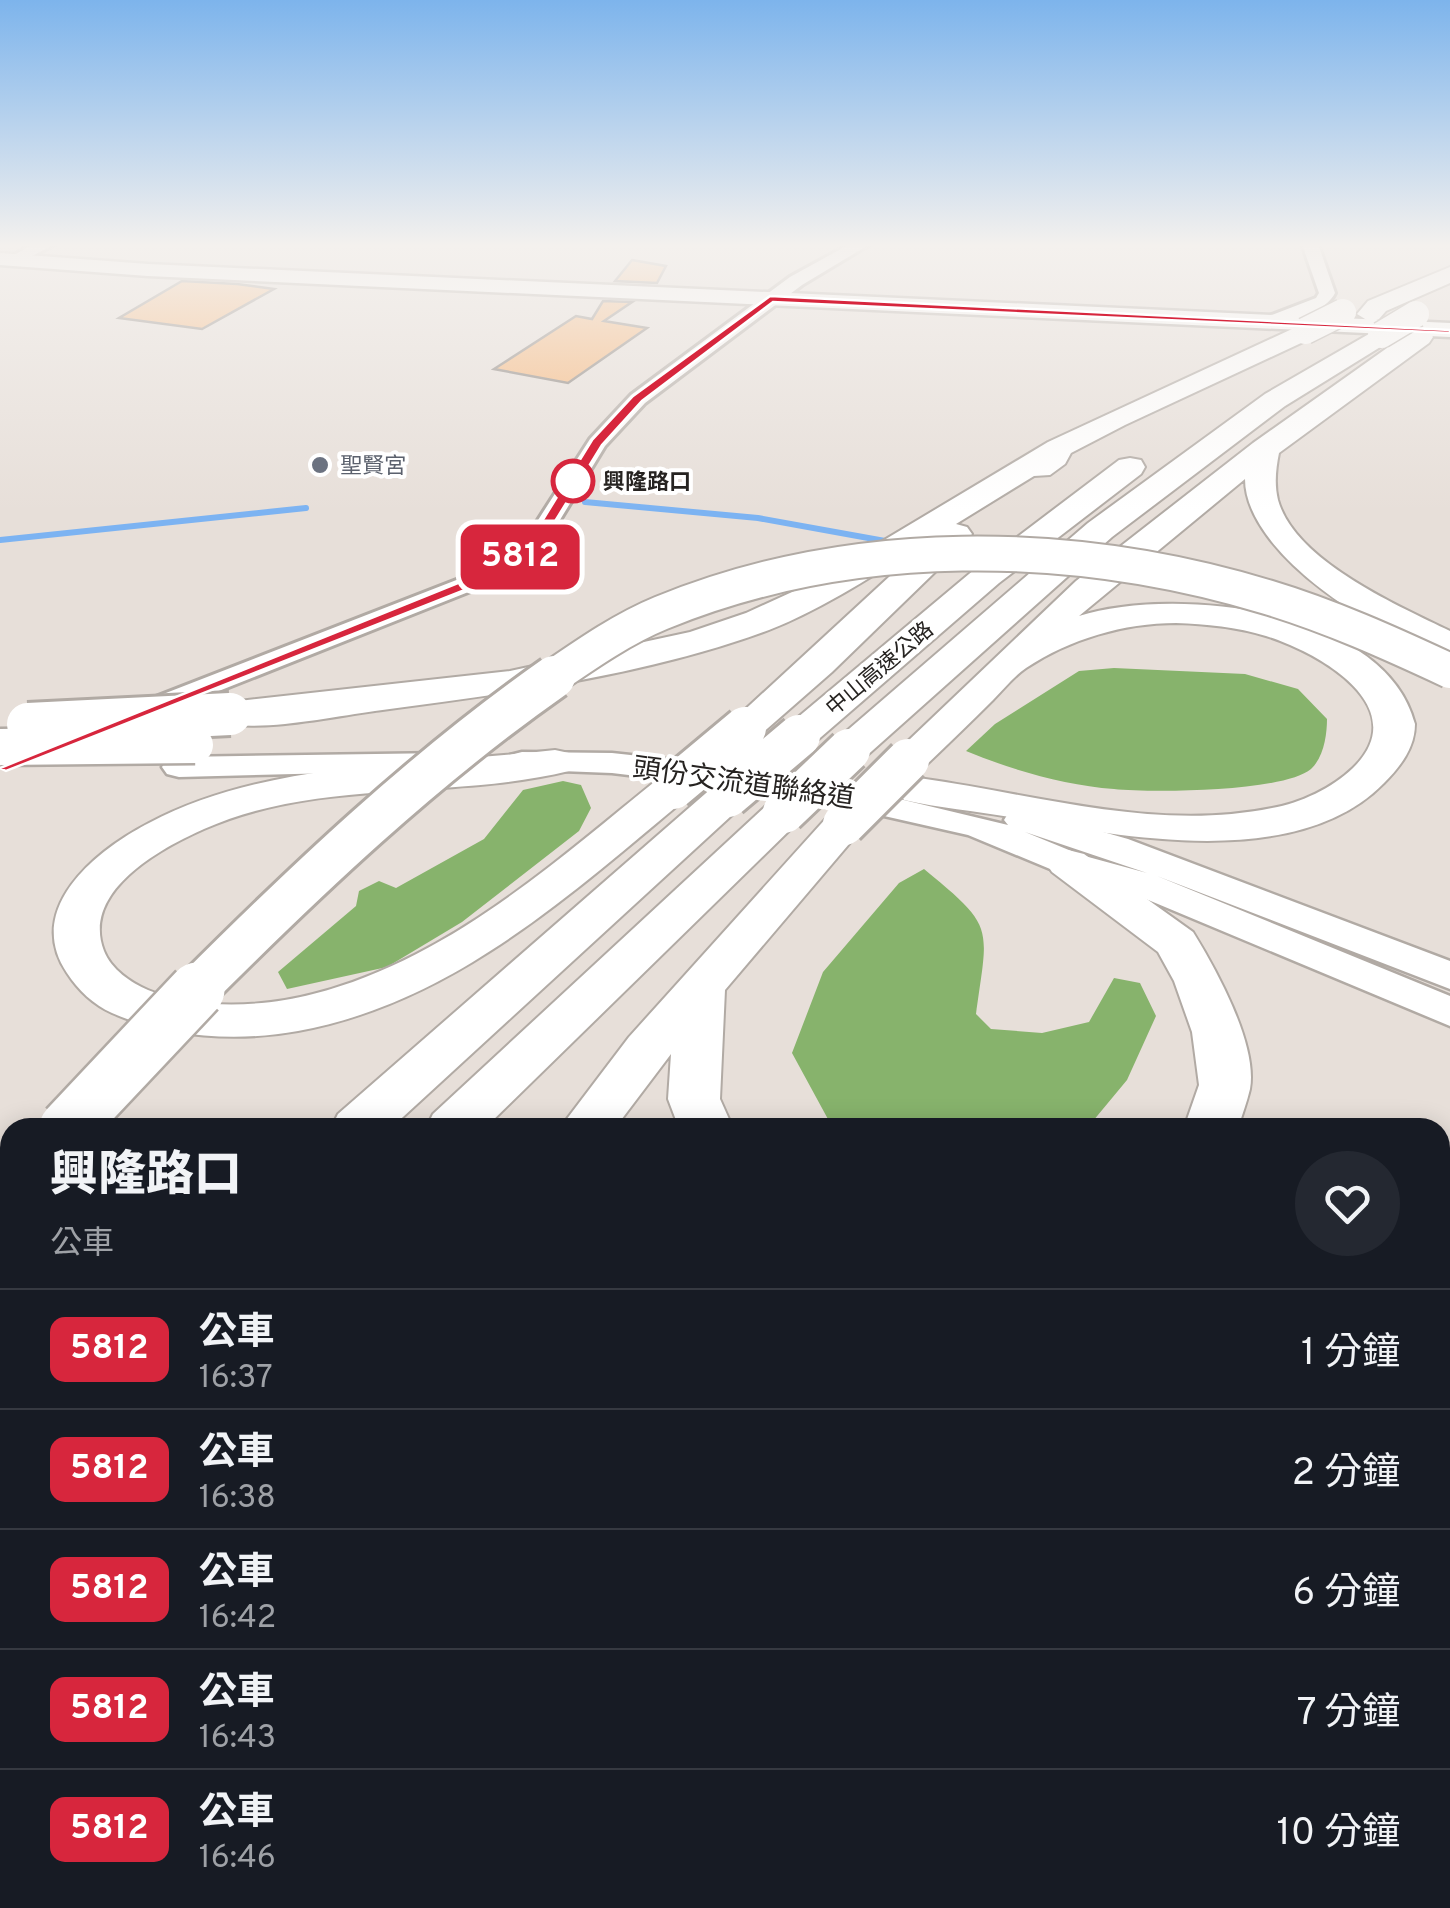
<!DOCTYPE html>
<html lang="zh-TW">
<meta charset="utf-8">
<style>
:root{--surface:#171b24;--page:#242831;--text:#f1f3f6;--muted:#9ea1a6;--line:#363941}
body{margin:0;font-family:Overpass,"Noto Sans TC",sans-serif;background:var(--page);color:var(--text);height:100vh;display:flex;flex-direction:column;font-size:38px;white-space:nowrap}
*{box-sizing:border-box;margin:0}
p{font-size:32px;color:var(--muted)}
.icon{flex:none;width:55px;height:55px;fill:none;stroke:currentColor;stroke-width:2;stroke-linecap:round;stroke-linejoin:round}
.map{position:relative;flex:1;overflow:hidden}
.side{position:absolute;left:0px;top:1118px;width:1450px;height:792px;display:flex;flex-direction:column;background:var(--surface);border-radius:30px 30px 0 0;box-shadow:0 5px 25px #0003}
.side>*{flex:none}
.badge{padding:0 20px;border-radius:15px;font-size:35px;line-height:65px}
.map>.badge{position:absolute;translate:-50% -50%;box-shadow:0 0 0 5px #fff}
.round{display:grid;place-items:center;flex:none;width:105px;height:105px;border-radius:52px;background:var(--page)}
.summary{display:flex;align-items:center;justify-content:space-between;height:170px;padding:0 50px}
h1{font-size:48px;font-weight:800;line-height:75px}
ul{padding:0;list-style:none}
li{display:flex;align-items:center;gap:30px;height:120px;padding:0 50px;border-top:2px solid var(--line)}
li div{flex:1}
li b{display:block;font-size:38px}
li em{font-style:normal}
li .badge{min-width:110px;font-weight:700;text-align:center}
.map>svg:first-child{display:block}
.forest{fill:#87b36c}
.lines{fill:none;stroke-linecap:round;stroke-linejoin:round}
.stream-far1{stroke:#7cb3f2;stroke-width:6}
.stream{stroke:#7cb3f2;stroke-width:12}
.building{fill:#f7b67a;stroke:#8d8680;stroke-width:2.5}
.minor-casing{stroke:#b1aaa4;stroke-width:6}
.major-casing{stroke:#b1aaa4;stroke-width:5}
.highway-casing{stroke:#b1aaa4;stroke-width:4}
.minor{fill:#fff;fill-rule:evenodd}
.major{fill:#fff;fill-rule:evenodd}
.highway{fill:#fff;fill-rule:evenodd}
.major-bridge-casing{stroke:#b1aaa4;stroke-width:41;stroke-linecap:butt}
.highway-bridge-far3-casing{stroke:#b1aaa4;stroke-width:29;stroke-linecap:butt}
.highway-bridge-far2-casing{stroke:#b1aaa4;stroke-width:38;stroke-linecap:butt}
.highway-bridge-far1-casing{stroke:#b1aaa4;stroke-width:48;stroke-linecap:butt}
.highway-bridge-casing{stroke:#b1aaa4;stroke-width:60;stroke-linecap:butt}
.major-bridge{stroke:#fff;stroke-width:36}
.highway-bridge-far3{stroke:#fff;stroke-width:26}
.highway-bridge-far2{stroke:#fff;stroke-width:34}
.highway-bridge-far1{stroke:#fff;stroke-width:42}
.highway-bridge{stroke:#fff;stroke-width:55}
.line{fill:#d7263d;stroke:#fff;stroke-width:2.5}
.worship-dot{fill:#6b7280;stroke:#fff;stroke-width:4}
.stop-dot{fill:#fff;stroke:#d7263d;stroke-width:5}
.labels{text-anchor:middle;stroke-width:8;stroke-linejoin:round;paint-order:stroke}
.far-worship-label{font-size:22px;fill:#5b616d;stroke:#fff;text-anchor:start}
.far-stop-label{font-size:22px;font-weight:bold;fill:#262321;stroke:#fff;text-anchor:start}
.far-street-label{font-size:22px;fill:#262321;stroke:#fff}
.street-label{font-size:28px;fill:#262321;stroke:#fff}
</style>
<div class="map">
<svg width="1450" height="1908" viewBox="0 0 1450 1908">
<rect width="100%" height="100%" fill="#e7dfd9"/>
<path class="forest" d="M1114,668L1245,674L1298,689L1327,719C1327,734 1324,757 1311,769C1284,792 1152,793 1114,789C1064,785 1012,770 966,751L995,724L1079,671Z
M563,781L581,785L591,808L579,831L462,922L387,967L287,989L278,972L356,906L359,891L379,881L396,888L484,839L523,790Z
M924,869C996,928 988,925 976,1014L991,1029L1042,1033L1089,1022L1114,978L1140,983L1156,1016L1127,1080L1088,1127L846,1128L829,1121L792,1053L823,972L899,883Z"/>
<g class="lines">
<path class="stream-far1" d="M585,502L758,518L885,541
M0,540L306,508"/>
<path class="stream" d="M333,1900L344,1908"/>
</g>
<path class="building" d="M632,260L666,266L657,283L615,281Z
M182,281L237,284L274,289L202,329L119,318Z
M603,301L632,302L604,321L647,328L568,383L494,369L576,316L592,319Z"/>
<g class="lines">
<g class="minor-casing">
<path id="minor" d="M34,244H55L17,264L3,261Z
M850,244H870L802,285L645,403L605,446L541,551L511,575L153,717H135L131,711L135,705L495,565L524,542L590,439L631,395L790,277Z
M1302,244H1318L1335,293C1327,311 1284,328 1264,326V318L1316,298L1319,293Z
M1450,1831V1905L1437,1908L1420,1900H1440V1835Z
M10,1881V1900H57L54,1908H0V1888Z
M247,1900H308L311,1908H250Z"/>
</g>
<g class="major-casing">
<path id="major" d="M0,253L148,264L1450,323V337L148,276L0,265Z
M522,752L612,753L787,772L1008,825L1004,820L1009,812L1022,809L1128,839L1450,961V989L1157,876L1450,996V1026L1122,889L1055,871L968,835L787,794L612,773L510,769L505,762L510,755ZM1025,832L1147,873L1081,855Z
M445,753L457,756L462,763L457,770L179,777L167,774L162,767L167,760L179,757Z"/>
</g>
<g class="highway-casing">
<path id="highway" d="M1450,267V283L1386,311L1379,319L1370,322L1357,314L1368,301Z
M1305,323L1314,325L1318,331L1314,337L1125,425L1071,453L1065,464L1050,475L1034,476L956,524L967,527L972,534L967,541L832,672L759,736L745,740L731,736L725,728L928,541C877,573 825,608 769,630C645,676 505,694 375,711C330,717 259,733 216,722L210,714L216,706L230,702L510,671L690,632L746,613L814,582L1048,442Z
M1381,327L1394,335L1390,341L1285,406L1112,537L863,759L849,762L835,759L829,750L835,741L1088,523L1265,394Z
M1420,329L1429,331L1433,337L1429,343L1279,453C1276,468 1274,484 1278,500C1295,561 1397,605 1450,631V656C1384,640 1245,555 1245,479L1079,616C1173,586 1385,607 1415,724C1415,748 1400,767 1384,783C1296,873 1118,836 1010,817C975,811 939,808 904,800L898,791L904,782L919,778C1035,794 1155,832 1272,808C1301,803 1332,788 1353,768C1415,707 1320,653 1266,636C1237,627 1206,624 1176,623C1124,623 1070,639 1026,668C1014,676 1003,690 993,700C970,723 946,746 922,769L908,772L894,769L888,760L1076,581L1253,443L1411,331Z
M1130,458L1141,460L1145,467L1141,474L999,583L813,744L799,748L785,744L779,736L785,728L975,569L1119,460Z
M555,750L569,753L575,762L569,771C450,800 319,778 204,829C159,849 81,892 104,951C111,969 131,983 148,990C196,1010 264,1007 313,994C447,960 554,863 658,779L673,775L688,779L694,788L688,797C571,894 453,1003 298,1031C238,1042 168,1038 112,1013C94,1005 78,990 67,973C24,909 95,851 149,823C270,759 422,766 555,750Z
M728,783L743,787L749,796L743,805L391,1128H331L338,1114L713,787Z
M784,799L799,803L805,812L799,821L485,1128H426L433,1114L769,803Z
M844,811L859,815L866,824L725,990L720,1099L733,1128H679L668,1099L671,1054L615,1128H560L629,1037L829,815Z
M1068,850L1084,854L1193,932C1216,969 1258,1045 1250,1089C1247,1102 1242,1115 1238,1128H1184L1199,1085L1192,1032L1174,981L1158,952L1052,872L1046,863L1052,854Z
M1450,1155V1197L1440,1199V1157Z
M10,1171V1221L0,1224V1174Z
M10,1408V1469L0,1473V1412Z
M10,1517V1585L0,1589V1521Z
M10,1729V1869L0,1873V1733Z"/>
</g>
<use href="#minor" class="minor"/>
<use href="#major" class="major"/>
<use href="#highway" class="highway"/>
<g class="major-bridge-casing">
<path id="major-bridge" d="M0,747L195,745"/>
</g>
<g class="highway-bridge-far3-casing">
<path id="highway-bridge-far3" d="M1305,331L1343,312
M1381,335L1416,314"/>
</g>
<g class="highway-bridge-far2-casing">
<path id="highway-bridge-far2" d="M550,679C585,655 622,629 661,613C851,535 1072,538 1267,597C1330,616 1390,643 1450,671"/>
</g>
<g class="highway-bridge-far1-casing">
<path id="highway-bridge-far1" d="M28,724L230,714
M673,788L745,728
M728,796L799,736
M784,812L849,750
M844,824L908,760
M194,992C307,879 423,769 554,677"/>
</g>
<g class="highway-bridge-casing">
<path id="highway-bridge" d="M67,1128L197,990"/>
</g>
<use href="#major-bridge" class="major-bridge"/>
<use href="#highway-bridge-far3" class="highway-bridge-far3"/>
<use href="#highway-bridge-far2" class="highway-bridge-far2"/>
<use href="#highway-bridge-far1" class="highway-bridge-far1"/>
<use href="#highway-bridge" class="highway-bridge"/>
</g>
<linearGradient id="sky" x2="0" y2="1"><stop stop-color="#7db4ec"/><stop offset="0.48" stop-color="#f4f1ee"/><stop offset="1" stop-color="#f4f1ee" stop-opacity="0"/></linearGradient>
<rect width="1450" height="511" fill="url(#sky)"/>
<path class="line" d="M770,296L1450,330V333L773,302L642,401L602,445L538,549L508,573L6,771L0,768L498,567L528,544L592,440L633,396Z"/>
<circle class="worship-dot" cx="320" cy="465" r="10"/>
<circle class="stop-dot" cx="573" cy="481" r="20"/>
<g class="labels">
<g class="far-worship-label">
<text x="340" y="473">聖賢宮</text>
</g>
<g class="far-stop-label">
<text x="603" y="489">興隆路口</text>
</g>
<g class="far-street-label">
<text transform="translate(879 668) rotate(-40)" y="8">中山高速公路</text>
</g>
<g class="street-label">
<text transform="translate(744 782) rotate(8)" y="10">頭份交流道聯絡道</text>
</g>
</g>
</svg>
<b class="badge" style="left:520px;top:557px;background:#d7263d;color:#fff">5812</b>
<section class="side">
<div class="summary"><div><h1>興隆路口</h1><p>公車</p></div><a class="round"><svg class="icon" aria-label="heart" viewBox="0 0 24 24"><path d="M12 20l-8-8c-3-5 5-10 8-4 3-6 11-1 8 4z"/></svg></a></div>
<ul>
<li><span class="badge" style="background:#d7263d;color:#fff">5812</span><div><b>公車</b><p>16:37</p></div><em>1 分鐘</em></li>
<li><span class="badge" style="background:#d7263d;color:#fff">5812</span><div><b>公車</b><p>16:38</p></div><em>2 分鐘</em></li>
<li><span class="badge" style="background:#d7263d;color:#fff">5812</span><div><b>公車</b><p>16:42</p></div><em>6 分鐘</em></li>
<li><span class="badge" style="background:#d7263d;color:#fff">5812</span><div><b>公車</b><p>16:43</p></div><em>7 分鐘</em></li>
<li><span class="badge" style="background:#d7263d;color:#fff">5812</span><div><b>公車</b><p>16:46</p></div><em>10 分鐘</em></li>
</ul>
</section>
</div>
